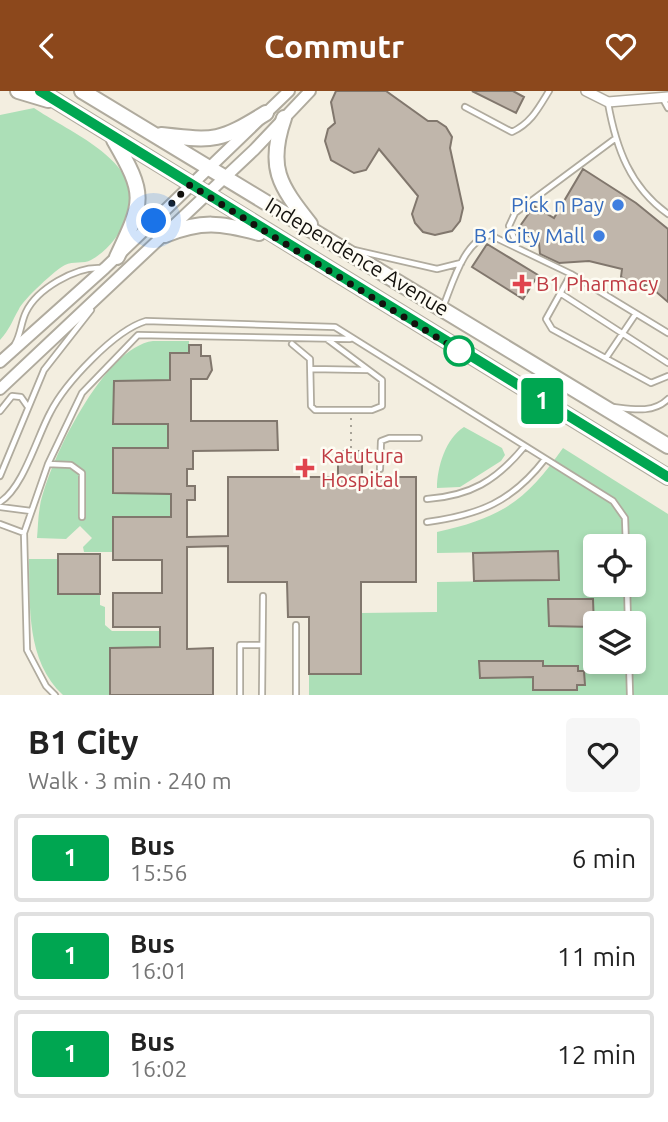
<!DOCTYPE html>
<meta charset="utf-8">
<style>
:root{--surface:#fff;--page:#f6f6f6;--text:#222;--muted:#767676;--line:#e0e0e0;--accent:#8c481c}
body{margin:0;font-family:Ubuntu,sans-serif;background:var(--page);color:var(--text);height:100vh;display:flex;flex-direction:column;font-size:26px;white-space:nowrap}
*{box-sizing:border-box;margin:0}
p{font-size:23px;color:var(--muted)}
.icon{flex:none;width:38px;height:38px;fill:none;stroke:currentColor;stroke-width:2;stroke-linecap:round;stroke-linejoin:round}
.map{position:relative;height:604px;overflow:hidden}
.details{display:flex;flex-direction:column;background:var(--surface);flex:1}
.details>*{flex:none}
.badge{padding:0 14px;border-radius:5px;font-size:24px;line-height:46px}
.fabs{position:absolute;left:583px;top:443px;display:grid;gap:14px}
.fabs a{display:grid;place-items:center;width:63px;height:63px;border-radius:7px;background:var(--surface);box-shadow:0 4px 10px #0003;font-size:35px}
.you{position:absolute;width:35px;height:35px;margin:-18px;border:5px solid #fff;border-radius:50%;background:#1a73e8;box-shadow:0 0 0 10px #1a73e833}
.map>.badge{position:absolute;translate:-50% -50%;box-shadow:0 0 0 4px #fff}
.round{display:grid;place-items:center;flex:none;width:74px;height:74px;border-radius:7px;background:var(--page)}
.summary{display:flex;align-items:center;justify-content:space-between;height:119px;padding:0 28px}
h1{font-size:33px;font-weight:600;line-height:52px}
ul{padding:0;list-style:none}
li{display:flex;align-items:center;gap:21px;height:88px;margin:0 14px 10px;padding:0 14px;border:4px solid var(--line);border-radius:7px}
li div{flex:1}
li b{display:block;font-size:26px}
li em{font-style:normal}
li .badge{min-width:77px;font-weight:700;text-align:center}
header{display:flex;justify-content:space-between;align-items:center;height:91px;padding:0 28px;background:var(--accent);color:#fff;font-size:32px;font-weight:600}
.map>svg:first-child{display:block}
.green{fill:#acdfb7;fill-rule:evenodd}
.building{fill:#c0b6ab;stroke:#81776d;stroke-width:2}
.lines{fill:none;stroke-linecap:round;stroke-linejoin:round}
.service-casing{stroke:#b0ab9e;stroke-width:8}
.minor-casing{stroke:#b0ab9e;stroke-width:12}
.tertiary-casing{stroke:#b0ab9e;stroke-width:14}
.primary-casing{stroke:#b0ab9e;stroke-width:18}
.path{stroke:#a7a398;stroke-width:2;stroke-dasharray:2 5;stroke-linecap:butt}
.service{stroke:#fff;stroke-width:4.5}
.minor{stroke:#fff;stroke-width:9}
.tertiary{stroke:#fff;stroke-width:10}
.primary{stroke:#fff;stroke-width:14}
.line-casing{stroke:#fff;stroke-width:16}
.line{stroke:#00a651;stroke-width:10}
.walk{stroke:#13110d;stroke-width:7;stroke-dasharray:0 12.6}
.shop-dot{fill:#3f7fe0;stroke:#fefcf3;stroke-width:2.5}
.health-dot{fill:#e0444e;stroke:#fefcf3;stroke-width:2.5}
.stop-dot{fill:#fff;stroke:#00a651;stroke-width:3.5}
.labels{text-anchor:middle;stroke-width:5;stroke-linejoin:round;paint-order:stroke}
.shop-label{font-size:21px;fill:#366cbe;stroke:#fefcf3;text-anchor:end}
.street-label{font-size:21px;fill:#13110d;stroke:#fefcf3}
.health-label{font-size:21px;fill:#be3a42;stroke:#fefcf3;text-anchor:start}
</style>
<header><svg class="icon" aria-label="back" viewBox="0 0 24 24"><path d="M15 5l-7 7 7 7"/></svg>Commutr<svg class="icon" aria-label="heart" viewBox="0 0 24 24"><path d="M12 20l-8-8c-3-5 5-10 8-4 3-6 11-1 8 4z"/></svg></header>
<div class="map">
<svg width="668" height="604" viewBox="0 0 668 604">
<rect width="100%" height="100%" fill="#f3eee0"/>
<path class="green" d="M34,17C70,42 152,73 126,129C119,145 107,160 91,169C84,173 73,170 65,174C57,177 22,210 19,218C12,230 10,238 0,249V24Z
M153,250H189V262H170V289L114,290L113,333H168V357H113V402L171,403V426H113V461H84L83,456L92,447L80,435L66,448L37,447C38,437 38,425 40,415C49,370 104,256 153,250Z
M464,336L502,357L505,364L501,370L460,396L437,397C437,376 446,347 464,336Z
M563,357L668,423V604H309V583H361V522L437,521V491L559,489L558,460L437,462V441C501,427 526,410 563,357ZM595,455H634V494H595ZM595,532H634V570H595Z
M29,468H58L100,503V514L105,516V534L112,540H160V556L110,557V604H63C26,570 30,515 29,468Z"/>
<path class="building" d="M336,0H386L428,30H437L446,36L452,46L450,57L463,117L460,130L452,140L435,144L423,141L415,132L412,123L418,105L379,58L366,79L354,82L331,69L325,50L328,38L335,32L331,11Z
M472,0H513L524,6L516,22Z
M583,78L636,112L668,138V211L647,193L641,197L621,186L622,178L589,170L559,172L540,163L539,152L518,138L534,115L554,127Z
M487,153L538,184L523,208L472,176Z
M189,254H201V265H210L212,279L207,288H191V330H277L278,359L193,360V378H187V395H195V409H187V446L228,445V386H338V360H362V386H416V491H361V583H309V526H288L287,491H228V455L187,456V558L213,557V604H110V557L160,556V536H113V502H162V469H113V426H171V403L113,402V357H168V333H113L114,290L170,289V262H189Z
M558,460L559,489L474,490L473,462Z
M58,463H100V503H58Z
M548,508H593L594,536L549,535Z
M479,570H543V575H578V580H584L585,594H577V599H533V586L480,587Z"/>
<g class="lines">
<g class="service-casing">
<path id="service" d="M663,8L668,17
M608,12C616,57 630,96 668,123
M465,16L512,41C531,32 538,18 549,0
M517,154L509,135L515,122L616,47
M354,159L437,178L461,172
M571,183L546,228L552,238L651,292L668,285
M560,202L668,272
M443,216C452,194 464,149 490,144L571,183L668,242
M15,253C21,243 21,231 26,221C37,198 75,176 100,177
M292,253L310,268L311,315L315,319H372L382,315V289L327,248
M606,267L635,224
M311,278L368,279
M612,316C631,318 653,323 668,308
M0,320L12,305L21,306L28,316
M48,373L71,374L82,382V426
M380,378L381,350L389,347H419
M0,385L44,279L91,219
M427,408C470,405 496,390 524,356
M0,411C23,397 37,346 50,322C65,292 115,239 146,230L335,236L613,410L625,427L626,455
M0,416L31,420
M427,431C479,424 512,411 545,368
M0,433L24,442
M627,494L628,532
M296,534V604
M629,570L630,604
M55,604L46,595L27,559L24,442L48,373L82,302L138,244L350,248
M240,604V554H262
M262,604L263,505"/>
</g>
<g class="minor-casing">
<path id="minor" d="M586,0L608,11L668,6"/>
</g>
<g class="tertiary-casing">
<path id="tertiary" d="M0,271L105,177L289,0
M0,298L254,59L310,0"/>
</g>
<g class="primary-casing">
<path id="primary" d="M18,0L48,9
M40,0L668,386
M82,0L668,355
M284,27C267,76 279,94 310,133
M161,44C215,50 219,51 266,22
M114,49C146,104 144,109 117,166
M165,144C202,129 221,132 259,142"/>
</g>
<path class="path" d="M351,327V370"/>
<use href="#service" class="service"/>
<use href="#minor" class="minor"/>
<use href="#tertiary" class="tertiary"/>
<use href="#primary" class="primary"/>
</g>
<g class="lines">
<g class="line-casing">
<path id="line" d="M40,0L668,386"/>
</g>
<use href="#line" class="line"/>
<path class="walk" d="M154,130L190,94L459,260"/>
</g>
<g class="shop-dot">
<circle cx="618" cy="114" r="7"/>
<circle cx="599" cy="145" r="7"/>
</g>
<g class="health-dot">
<path d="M518.5 182.5h7v7h7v7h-7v7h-7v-7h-7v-7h7z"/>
<path d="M301.5 366.5h7v7h7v7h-7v7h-7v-7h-7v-7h7z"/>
</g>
<circle class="stop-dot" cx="459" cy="260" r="14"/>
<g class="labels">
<g class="shop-label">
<text x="604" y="121">Pick n Pay</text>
<text x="585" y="152">B1 City Mall</text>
</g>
<g class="street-label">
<text transform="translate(357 166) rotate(31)" y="7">Independence Avenue</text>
</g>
<g class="health-label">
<text x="536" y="200">B1 Pharmacy</text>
<text x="321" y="372">Katutura<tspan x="321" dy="24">Hospital</tspan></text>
</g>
</g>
</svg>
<div class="fabs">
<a><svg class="icon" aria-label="locate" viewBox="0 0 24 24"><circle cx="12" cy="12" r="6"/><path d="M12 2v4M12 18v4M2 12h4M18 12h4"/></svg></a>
<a><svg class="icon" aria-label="layers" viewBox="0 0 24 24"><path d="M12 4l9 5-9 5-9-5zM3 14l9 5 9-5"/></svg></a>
</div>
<div class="you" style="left:154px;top:130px"></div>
<b class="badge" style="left:542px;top:310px;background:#00a651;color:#fff">1</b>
</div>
<section class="details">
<div class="summary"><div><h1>B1 City</h1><p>Walk · 3 min · 240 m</p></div><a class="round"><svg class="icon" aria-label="heart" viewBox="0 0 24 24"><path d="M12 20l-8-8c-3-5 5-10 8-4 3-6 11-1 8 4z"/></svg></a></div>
<ul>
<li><span class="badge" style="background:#00a651;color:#fff">1</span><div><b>Bus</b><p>15:56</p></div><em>6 min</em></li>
<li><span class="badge" style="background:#00a651;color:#fff">1</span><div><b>Bus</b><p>16:01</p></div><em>11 min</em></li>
<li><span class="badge" style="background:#00a651;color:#fff">1</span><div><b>Bus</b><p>16:02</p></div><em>12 min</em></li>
</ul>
</section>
